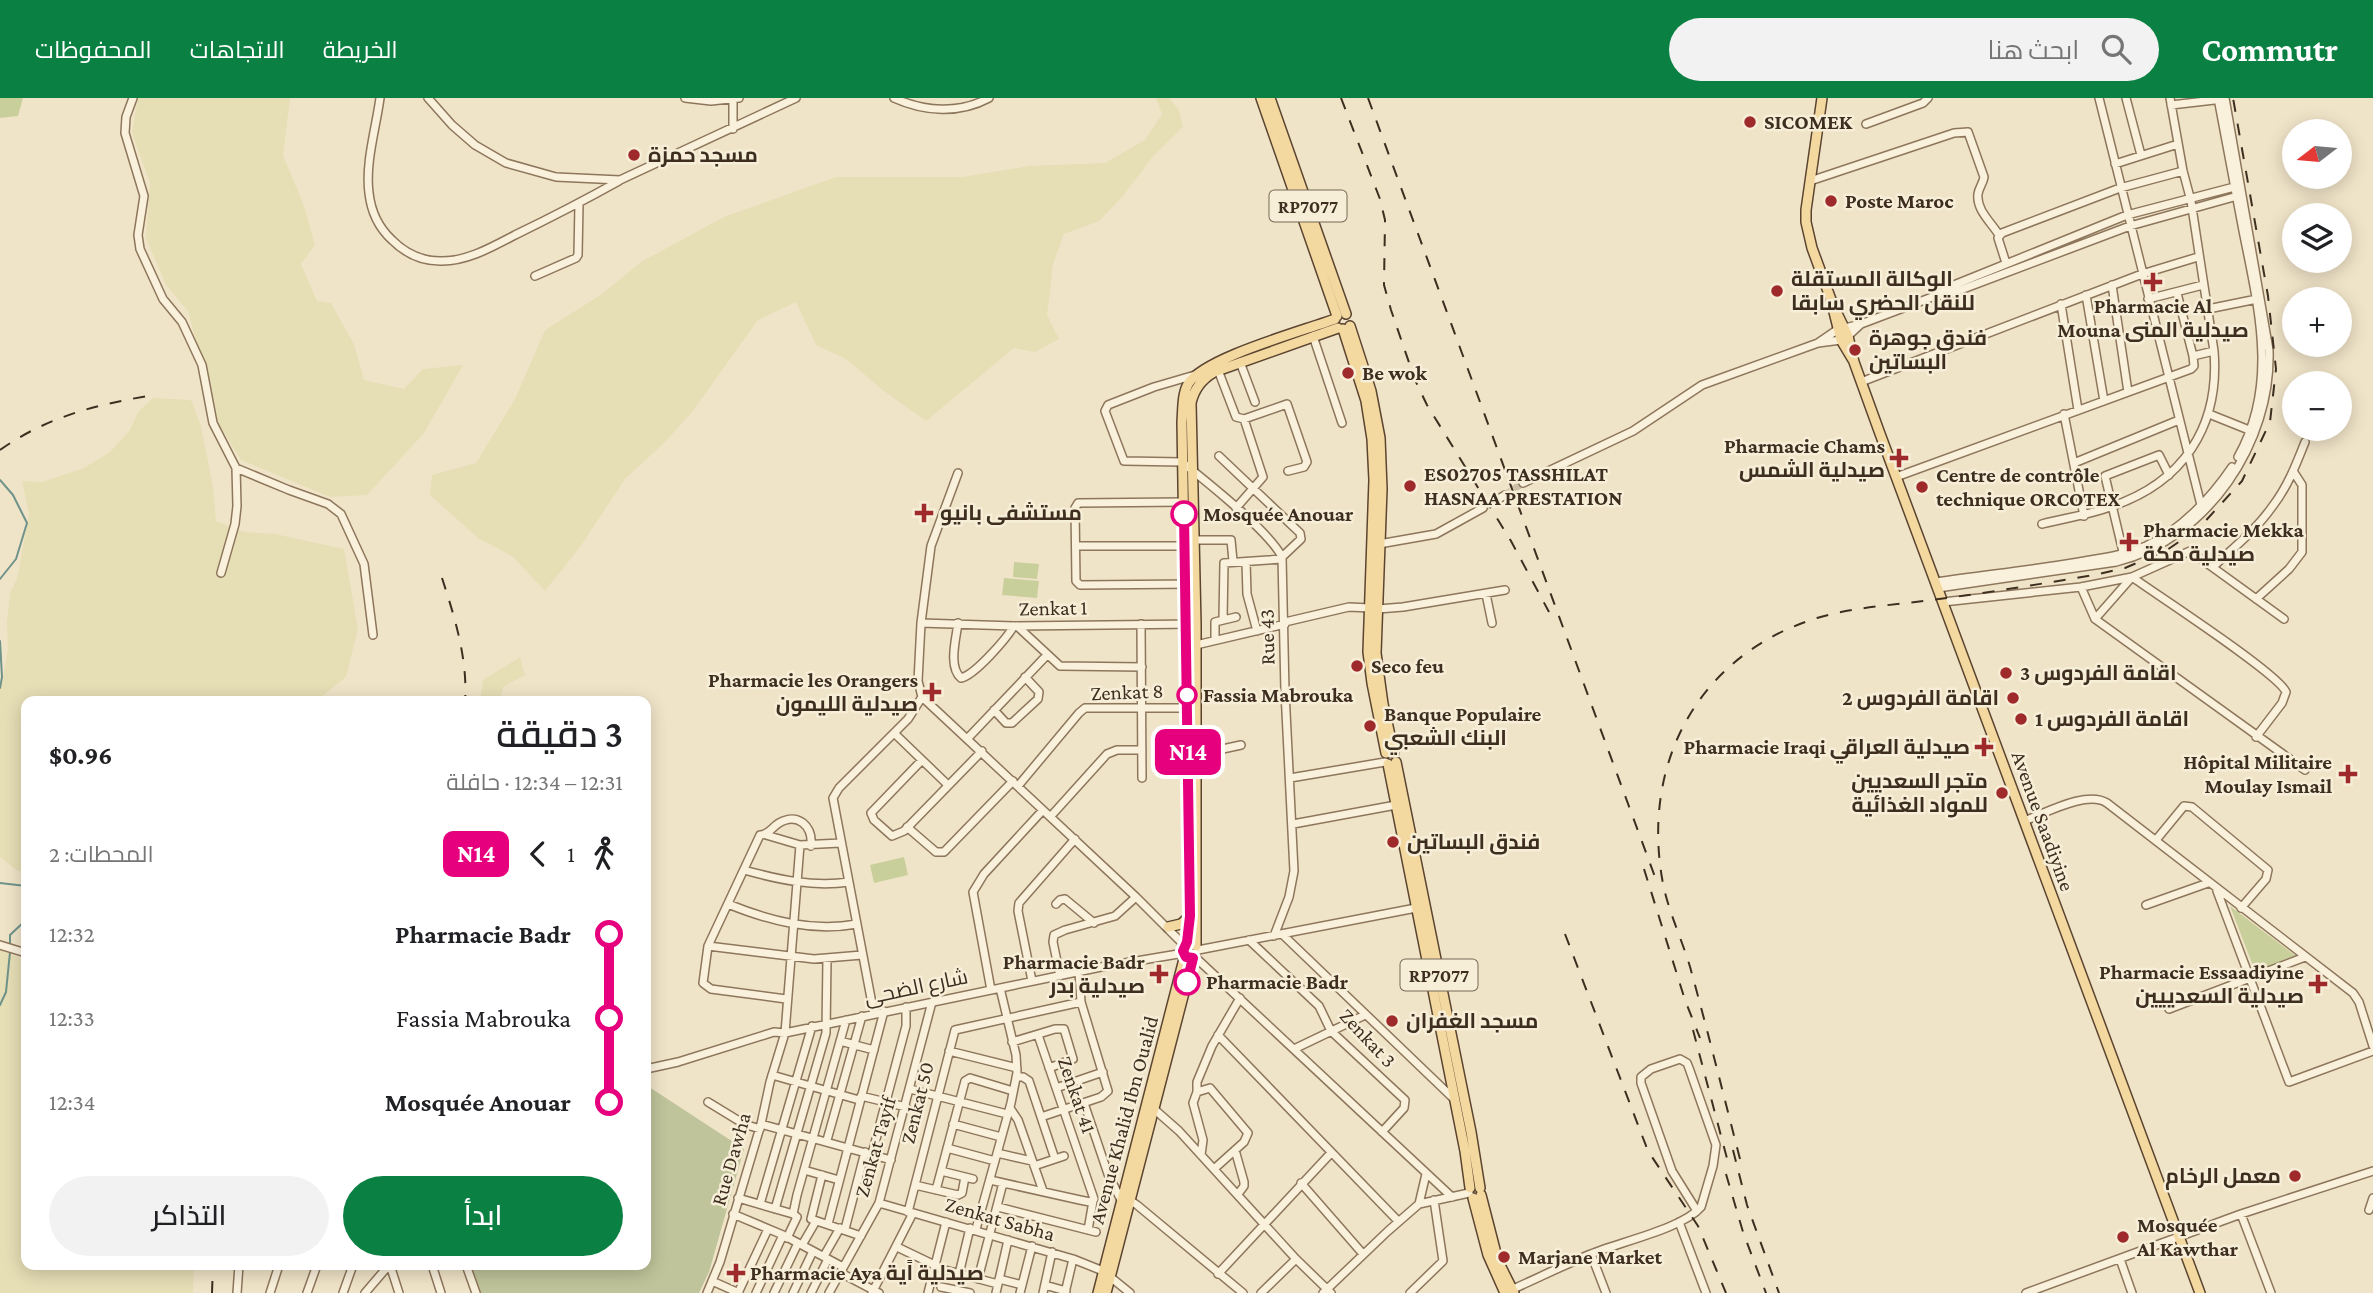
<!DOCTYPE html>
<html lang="ar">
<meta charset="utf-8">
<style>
:root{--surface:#fff;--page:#f2f2f2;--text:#202124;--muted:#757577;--accent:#0b8043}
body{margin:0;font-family:"Crimson Pro",Cairo,serif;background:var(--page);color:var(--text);direction:rtl;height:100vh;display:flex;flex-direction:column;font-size:26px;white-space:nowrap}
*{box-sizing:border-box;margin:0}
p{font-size:23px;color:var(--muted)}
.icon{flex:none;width:38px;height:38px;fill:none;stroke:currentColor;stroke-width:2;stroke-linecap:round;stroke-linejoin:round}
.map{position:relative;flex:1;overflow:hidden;direction:ltr}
.drawer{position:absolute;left:21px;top:598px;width:630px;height:574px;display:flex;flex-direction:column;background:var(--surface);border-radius:14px;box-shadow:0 4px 18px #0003;direction:rtl}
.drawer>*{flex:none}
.badge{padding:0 14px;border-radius:10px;font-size:24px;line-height:46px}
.needle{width:46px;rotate:254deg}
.fabs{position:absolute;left:2282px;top:21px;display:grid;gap:14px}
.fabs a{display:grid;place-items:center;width:70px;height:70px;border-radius:50%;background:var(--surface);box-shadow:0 4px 18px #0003;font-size:35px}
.map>.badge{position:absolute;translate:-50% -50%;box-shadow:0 0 0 4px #fff}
.legs{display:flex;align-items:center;gap:10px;height:77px;padding:0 28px;font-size:23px}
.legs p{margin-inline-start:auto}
.overview{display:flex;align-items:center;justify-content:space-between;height:119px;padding:0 28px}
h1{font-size:38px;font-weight:600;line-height:52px}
.primary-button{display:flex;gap:14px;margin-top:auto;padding:14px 28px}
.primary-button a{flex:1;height:80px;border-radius:42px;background:var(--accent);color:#fff;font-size:28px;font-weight:600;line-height:80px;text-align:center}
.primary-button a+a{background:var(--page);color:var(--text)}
ul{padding:0 28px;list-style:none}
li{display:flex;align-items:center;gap:24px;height:84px;font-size:26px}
li i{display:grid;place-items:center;width:10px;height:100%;margin:0 9px;background:currentColor}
li i::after{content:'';width:18px;height:18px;margin:-9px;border:5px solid;border-radius:50%;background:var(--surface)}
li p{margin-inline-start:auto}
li:first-child i{background:linear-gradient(#0000 50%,currentColor 0)}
li:last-child i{background:linear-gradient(currentColor 50%,#0000 0)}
header{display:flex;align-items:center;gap:42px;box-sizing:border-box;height:98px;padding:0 35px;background:var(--accent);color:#fff}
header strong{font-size:33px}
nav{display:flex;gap:38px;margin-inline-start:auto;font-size:24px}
.search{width:490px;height:63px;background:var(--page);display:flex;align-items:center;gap:18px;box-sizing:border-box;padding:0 24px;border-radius:38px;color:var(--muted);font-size:26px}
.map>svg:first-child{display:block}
.farmland{fill:#e6deb5}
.green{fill:#c9cf9b}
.cemetery{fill:#bfc49a}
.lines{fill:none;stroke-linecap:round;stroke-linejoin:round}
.stream{stroke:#6f938a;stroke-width:2}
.minor-tunnel{stroke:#ccc0a6;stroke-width:7;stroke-dasharray:7 3.5;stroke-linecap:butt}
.minor-casing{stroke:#8d765c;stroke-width:10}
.major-casing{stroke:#5b4430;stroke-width:12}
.minor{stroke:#faf1dc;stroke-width:7}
.major{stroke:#f3d9a0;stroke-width:9}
.rail{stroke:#3d2e20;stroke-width:2;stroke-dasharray:12 12;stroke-linecap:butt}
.line-1-casing{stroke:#fff;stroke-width:16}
.line-1{stroke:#e6007e;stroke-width:10}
.poi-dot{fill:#9e2a2b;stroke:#f7eed8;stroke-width:2.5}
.stop-1-dot{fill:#fff;stroke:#e6007e;stroke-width:3.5}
.labels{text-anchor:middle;stroke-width:5;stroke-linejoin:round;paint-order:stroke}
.shield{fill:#f7eed8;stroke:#756857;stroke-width:2}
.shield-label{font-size:19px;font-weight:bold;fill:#3d2e20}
.poi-label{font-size:21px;font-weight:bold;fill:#3d2e20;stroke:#f7eed8;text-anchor:start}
.stop-label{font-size:21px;font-weight:bold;fill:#3d2e20;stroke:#f7eed8;text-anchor:start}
.street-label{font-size:21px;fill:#3d2e20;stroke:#f7eed8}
</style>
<header>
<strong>Commutr</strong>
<div class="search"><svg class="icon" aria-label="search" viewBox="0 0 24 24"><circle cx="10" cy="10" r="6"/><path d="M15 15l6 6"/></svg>ابحث هنا</div>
<nav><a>الخريطة</a><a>الاتجاهات</a><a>المحفوظات</a></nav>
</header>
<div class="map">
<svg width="2373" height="1195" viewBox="0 0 2373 1195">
<rect width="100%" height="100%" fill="#f0e4c8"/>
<path class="farmland" d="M138,0H290L283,58L303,105L315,147L301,166L317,203L331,205L354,246L364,282L404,291L423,271L463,267L424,335L367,397L330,399L241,362L218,325L188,213L166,187L146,140L150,85L132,35Z
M1156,0H1169L1179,12L1183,29L1154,57L1123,98L1099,123L1064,136L1053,166L1047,217L1059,241L1035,254L1014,250L926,323L884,293L846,261L816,247L796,204L758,222L692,314L664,345L625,381L580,449L545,493L512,458L478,440L430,397L432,377L476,365L515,301L545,232L602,196L641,164L724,119L836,79H963L1029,68L1105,65L1145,42L1162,16Z
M153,300L191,302L201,328L213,388L216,423L244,434L275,436L344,451L358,531L346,579L315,604H26V775L16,772L0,759V586L3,581L8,550L7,525L10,495L17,481L29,416L22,383L42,384L84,370L110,354L130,332L138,314Z
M520,559L525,577L503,589L500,601L536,599L549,604H480L483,582Z
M0,852L26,862V1167H194L193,1195H0Z"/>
<path class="green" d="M0,0H23L18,18L0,20Z
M1014,464L1039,466L1037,481L1013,479Z
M1004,480L1039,483L1037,500L1002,497Z
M904,759L908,777L874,785L870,767Z
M2230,808L2296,858L2255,873Z"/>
<path class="cemetery" d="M646,987L744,1051L709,1174L699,1195H481L471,1167H646Z"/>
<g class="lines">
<path class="stream" d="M0,382L13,397L27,425L16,461L0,481
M0,543L2,579L0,590
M0,785L26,788
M10,849V837L26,822
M0,907L6,894L10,854"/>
<path class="minor-tunnel" d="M1505,397L1523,385
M1483,410L1497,402"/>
<g class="minor-casing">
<path id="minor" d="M133,0L126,19L125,35L144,98L138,137L140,151L163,201L182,224L202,267L213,325L236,370L237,408L235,426L221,475
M380,0C376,30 365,65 369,95C371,113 379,130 392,142C405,155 421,163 440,163C466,164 492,149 515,137C550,120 585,102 619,83
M428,0L452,27L475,47L506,65L556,79L620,82L796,0
M685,0L711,3L739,0
M733,0V31
M894,0C925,14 959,16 989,0
M2099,0L2201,407
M2126,0L2141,57
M2218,0C2226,41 2233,81 2241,122C2256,202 2281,282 2238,359
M2171,7L2223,1
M1866,26L1923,5L1928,0
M2115,66L2178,46
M1810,83L1954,35L1968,34L1984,79C1983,86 1979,89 1978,96C1976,112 1991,124 1999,137
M2006,165L1998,140L2002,135L2120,90L2183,73
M535,178L576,160L578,157L579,106
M2112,187L2128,294
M2086,197L2104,303
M1935,198L1947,197L2130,128L2241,97
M2148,201L2203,187
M2061,206L2078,312
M2208,211L2257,201
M1313,238L1342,325
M1818,245L1837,232L1861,226L1935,198L1949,189L2127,117L2238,88
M2193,258L2214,253
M1240,264L1255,304
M1218,272L1236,319L1244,321L1263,379L1236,410
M1195,277L1154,289L1108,307L1105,313L1124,363L1182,364C1207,384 1269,433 1282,459L1285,594L1294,773L1289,799L1274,838
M1861,284L2142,176L2198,159
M2064,316L2084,418
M2209,316L2254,334
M1244,321L1287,306L1307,364L1304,369L1288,373
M1219,358L1300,435L1301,441L1282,459
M2074,365L2179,322
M236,370L289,392L328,406L341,416L364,466L373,537
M958,375L931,448L921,525L918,583L922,599L1136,799L1185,848
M1896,379L2191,271L2194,268L2193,258L2177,195
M1523,385L1633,333L1702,287L1818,245L1841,242L1848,238L1861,226
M1497,402L1505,397
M1184,404L1078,405L1075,410L1076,483L1080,487L1195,486
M2042,426C2065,420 2088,417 2110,409C2183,385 2220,329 2214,253L2191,103L2183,73L2170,0
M1193,442H1231L1233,463
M1379,446L1436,436L1483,410
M1077,448H1193
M2124,458L2105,378L2159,357L2169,377
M1246,464L1247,496L1257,533
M2213,469C2233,450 2256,432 2272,409C2287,390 2296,367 2305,344
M1936,484C1983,477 2031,472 2079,464C2101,460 2125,457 2146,448C2181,432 2211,400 2232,369
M2081,489L2095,521L2305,672
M1938,490L2116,464C2208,441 2272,344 2269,252L2225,0
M1486,496L1492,525
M2256,501L2289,471L2302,454V387L2293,373
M1943,504L2081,489L2132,479L2190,453L2284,521
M1378,511L1403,509L1505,492
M1223,521L1224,465L1282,461
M2095,521L2132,479C2157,497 2279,576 2286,594L2282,605L2256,639
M1285,524L1349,509L1370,510
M921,525L1014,528L1196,526
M958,525C956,541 948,569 961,580C975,577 1006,541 1014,528
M1141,526L1142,680
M1017,528L1060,568L1142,569
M1215,542V524L1236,519
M1196,547L1285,526
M994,612L1006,625H1012L1038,601L1039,594L1025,579
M894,635L948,687
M968,640L1047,557
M1195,657L1241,647
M922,662L871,715L874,722L892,738L904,733L982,653
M1290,680L1385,664
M1018,688L1079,615L1085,610H1192
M1051,718L1107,656L1117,652H1142
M2024,723C2046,715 2087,692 2107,705L2353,895L2359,904L2373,948
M1293,726L1396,707
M907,729L936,754H944L1013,683
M766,737L800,747L841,745
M2156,742L2184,708L2192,709L2268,772L2266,781L2241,810
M744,772C780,782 813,789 849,784
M2217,793L2289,984L2373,953
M728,806C770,823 812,834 857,826
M1056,806L1060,802L1065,801L1094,825
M2146,807L2208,785
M1282,836L1454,1001
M1249,842L1319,908L1331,933L1405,1002L1404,1010L1382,1034
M0,847L26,855
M708,848L814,861L862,857
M1198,852L1416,810
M1195,859L1452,1099
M1060,878L1053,844L1054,837L1065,832L1115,818L1136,799
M1032,883L1018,813L1019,805L1075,741
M991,892L973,794L984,776L1043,712
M786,901L711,891L703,885L708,848L760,737C769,737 771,730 779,725C798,714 813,728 811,748
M2169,911L2305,859
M874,916L833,700L839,690L908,621L922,599
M1218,937L1398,1123
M840,943L874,952
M1012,944L1055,931H1064L1073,961L1049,970
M1294,951L1365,917
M949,953L1017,970
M646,971L678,964L774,934L785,935L1101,869L1184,855
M772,977L859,1002
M1016,979H1023L1029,983L1055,1061
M1056,990L1103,974
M910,991L1007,1016
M1197,994L1210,990L1248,1035L1244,1044L1214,1071
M861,998L906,1009
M708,1004L744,1026L760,1031
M1084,1005L1108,1076L1121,1102
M1010,1010L1018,1022L1043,1093
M1154,1011L1179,1033L1296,1161L1331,1195
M1041,1019L1101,999L1108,993L1081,904L1079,874
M761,1026L891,1062
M953,1026L1001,1039
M827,1042L862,918
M947,1050L995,1063
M1235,1052L1244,1084V1088L1238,1096
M997,1055L1032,1063
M872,1056L906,928V909
M1201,1057L1203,1042L1193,1005L1197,994V984L1212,948L1240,900
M1034,1068L1064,1058
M804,1072L839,1082
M941,1073L973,1081
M822,1077L811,1121L861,1138
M990,1082L1080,1102L1090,1104L1094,1101L1038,937
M1301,1085L1363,1156
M915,1087L958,1097L962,1095L965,1079
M936,1092L965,983L970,980L1013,993
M738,1100L793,1116
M1127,1100L1137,1107L1243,1195
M879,1105L1073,1161L1103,1173L1130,1195
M760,1106L812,928
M1419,1106L1426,1076
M998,1109L1096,1134
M775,1111L826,935L827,861
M2369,1112L2373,1100
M908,1114L955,932L1081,904
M733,1116L783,1137L843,1169
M2241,1116L2271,1195
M1679,1124L1706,1195
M828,1126L884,913
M845,1131L865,1054
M976,1131L1011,1005L1017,975L1016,957L1000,890
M1088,1132L1093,1103
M787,1140L797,1119L793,1116L797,1097L846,922
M802,1147L816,1123
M897,1149L945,1172L998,1186
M1591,1156L1606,1195
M824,1158L840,1130
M2120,1161L2132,1195
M390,1167L399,1195
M432,1167L441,1195
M466,1167L476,1195
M841,1175L879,1195
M959,1176L970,1130
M1218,1176L1331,1055
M978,1181L1003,1085
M999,1181L1022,1187
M712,1183L739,1195
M1045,1187L1066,1193
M941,1189L970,1195
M1511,1192C1538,1180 1564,1167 1591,1156C1619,1144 1682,1131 1701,1109L1713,1068L1716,1047L1689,970L1687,965L1680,961L1651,971L1641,979V985L1672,1073L1697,1113
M237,1195L239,1167
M270,1195L279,1167
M307,1195L317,1167
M343,1195L353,1167
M365,1195L389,1167
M707,1195L720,1164L761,1026L770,984L785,935L800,747
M738,1195L768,1131
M756,1195L783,1137
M774,1195L798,1145
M793,1195L813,1153
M811,1195L828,1161
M829,1195L879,1105L932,904
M872,1195L913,1115
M928,1195L946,1124
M996,1195L1008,1142
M1020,1195L1032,1148
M1043,1195L1052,1154
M1065,1195L1073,1161
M1261,1195L1296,1161
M1323,1195L1388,1133L1419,1106L1469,1095
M1410,1195L1443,1163L1434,1102
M2026,1195L2241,1116L2373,1073"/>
</g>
<g class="major-casing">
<path id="major" d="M1261,0L1337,218
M1270,0L1346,216
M1822,0L1806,112V124L1812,150L1833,207L1848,238L1854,264L1879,333L2200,1195
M1834,214L1841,242L1853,262
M1350,228L1371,293L1380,340L1382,391L1376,555L1383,606L1394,655
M1343,231L1366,303L1372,341L1374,382L1368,554L1372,585L1386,655
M1396,664L1471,1034L1480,1090
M1388,666L1465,1053L1470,1090
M1168,829L1181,826L1190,818
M1187,846L1190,818L1182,324C1183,312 1182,297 1188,286C1203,260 1303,233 1335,221
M1196,848V526L1191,305C1194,291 1202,281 1214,274L1338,230
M1481,1097L1498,1163L1514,1195
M1473,1100L1488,1157L1505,1195
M1098,1195L1185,857
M1106,1195L1193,860"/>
</g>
<use href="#minor" class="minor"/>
<use href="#major" class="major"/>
<path class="rail" d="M1341,0L1380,101L1385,122L1384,187L1391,212L1415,282L1427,307L1511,443L1549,514
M1368,0L1655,779
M0,352C45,320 94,307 148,298
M442,480C455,520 468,562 465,604
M1644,771L1685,902L1700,940
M1565,836L1648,1053L1698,1128L1726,1195
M1693,932L1729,1068
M1733,1052L1747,1107L1779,1195
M1740,1061C1724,999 1709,938 1692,876C1684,845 1667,812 1662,780C1642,661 1701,556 1817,520C1854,509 1894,507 1932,502C1986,495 2040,486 2094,477L2125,470L2167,452L2199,430L2242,383L2270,324L2276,271L2268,198L2233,0
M1726,1076L1743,1134L1766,1195
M212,1195L213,1167"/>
</g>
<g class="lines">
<g class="line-1-casing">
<path id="line-1" d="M1184,416L1190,818L1187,844L1183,853L1186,859L1193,860L1187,884"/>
</g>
<use href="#line-1" class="line-1"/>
</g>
<g class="poi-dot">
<circle cx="1750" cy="24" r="7"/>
<circle cx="634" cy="57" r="7"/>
<circle cx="1831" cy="103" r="7"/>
<path d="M2149.5 173.5h7v7h7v7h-7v7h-7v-7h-7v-7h7z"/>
<circle cx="1777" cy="193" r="7"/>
<circle cx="1855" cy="252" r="7"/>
<circle cx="1348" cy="275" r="7"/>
<path d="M1895.5 349.5h7v7h7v7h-7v7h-7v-7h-7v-7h7z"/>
<circle cx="1410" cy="388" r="7"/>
<circle cx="1922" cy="389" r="7"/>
<path d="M920.5 404.5h7v7h7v7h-7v7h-7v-7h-7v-7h7z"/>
<path d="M2125.5 433.5h7v7h7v7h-7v7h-7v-7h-7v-7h7z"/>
<circle cx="1357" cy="568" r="7"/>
<circle cx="2006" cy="575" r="7"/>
<path d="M928.5 583.5h7v7h7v7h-7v7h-7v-7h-7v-7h7z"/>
<circle cx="2013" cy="600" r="7"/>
<circle cx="2021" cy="621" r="7"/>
<circle cx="1370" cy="628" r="7"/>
<path d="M1980.5 638.5h7v7h7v7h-7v7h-7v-7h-7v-7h7z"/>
<path d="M2344.5 665.5h7v7h7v7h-7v7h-7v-7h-7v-7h7z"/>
<circle cx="2002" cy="695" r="7"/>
<circle cx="1393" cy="744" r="7"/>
<path d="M1155.5 865.5h7v7h7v7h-7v7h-7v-7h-7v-7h7z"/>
<path d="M2314.5 875.5h7v7h7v7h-7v7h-7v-7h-7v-7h7z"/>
<circle cx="1392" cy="923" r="7"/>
<circle cx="2295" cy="1078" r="7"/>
<circle cx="2123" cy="1139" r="7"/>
<circle cx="1504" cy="1159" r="7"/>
<path d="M732.5 1164.5h7v7h7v7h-7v7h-7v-7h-7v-7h7z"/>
</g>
<g class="stop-1-dot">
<circle cx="1184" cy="416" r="12"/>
<circle cx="1187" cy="597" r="9"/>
<circle cx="1187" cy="884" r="12"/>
</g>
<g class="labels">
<g class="shield">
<rect x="1269.5" y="92.5" width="77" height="31" rx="5"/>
<rect x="1400.5" y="861.5" width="77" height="31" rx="5"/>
</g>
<g class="shield-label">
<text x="1308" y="115">RP7077</text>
<text x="1439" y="884">RP7077</text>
</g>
<g class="poi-label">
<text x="1764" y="31">SICOMEK</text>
<text x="648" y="64">مسجد حمزة</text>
<text x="1845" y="110">Poste Maroc</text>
<text x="1791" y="188">الوكالة المستقلة<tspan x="1791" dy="24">للنقل الحضري سابقا</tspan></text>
<text x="2153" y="215" text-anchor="middle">Pharmacie Al<tspan x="2153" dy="24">Mouna صيدلية المنى</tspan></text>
<text x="1869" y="247">فندق جوهرة<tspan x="1869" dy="24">البساتين</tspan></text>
<text x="1362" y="282">Be wok</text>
<text x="1885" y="355" text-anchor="end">Pharmacie Chams<tspan x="1885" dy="24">صيدلية الشمس</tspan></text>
<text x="1424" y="383">ES02705 TASSHILAT<tspan x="1424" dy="24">HASNAA PRESTATION</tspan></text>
<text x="1936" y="384">Centre de contrôle<tspan x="1936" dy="24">technique ORCOTEX</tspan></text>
<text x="940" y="422">مستشفى بانيو</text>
<text x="2143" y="439">Pharmacie Mekka<tspan x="2143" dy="24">صيدلية مكة</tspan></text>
<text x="1371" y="575">Seco feu</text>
<text x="2020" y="582">اقامة الفردوس 3</text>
<text x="918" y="589" text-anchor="end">Pharmacie les Orangers<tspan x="918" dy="24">صيدلية الليمون</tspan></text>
<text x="1999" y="607" text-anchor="end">اقامة الفردوس 2</text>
<text x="1384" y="623">Banque Populaire<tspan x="1384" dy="24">البنك الشعبي</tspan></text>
<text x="2035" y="628">اقامة الفردوس 1</text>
<text x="1970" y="656" text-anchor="end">Pharmacie Iraqi صيدلية العراقي</text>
<text x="2332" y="671" text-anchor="end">Hôpital Militaire<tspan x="2332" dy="24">Moulay Ismail</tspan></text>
<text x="1988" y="690" text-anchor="end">متجر السعديين<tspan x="1988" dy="24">للمواد الغذائية</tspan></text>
<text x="1407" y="751">فندق البساتين</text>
<text x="1145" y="871" text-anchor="end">Pharmacie Badr<tspan x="1145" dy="24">صيدلية بدر</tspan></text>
<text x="2304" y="881" text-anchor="end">Pharmacie Essaadiyine<tspan x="2304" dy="24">صيدلية السعدييين</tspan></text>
<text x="1406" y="930">مسجد الغفران</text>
<text x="2281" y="1085" text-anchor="end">معمل الرخام</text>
<text x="2137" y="1134">Mosquée<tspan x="2137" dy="24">Al Kawthar</tspan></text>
<text x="1518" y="1166">Marjane Market</text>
<text x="750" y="1182">Pharmacie Aya صيدلية اًية</text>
</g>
<g class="stop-label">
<text x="1203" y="423">Mosquée Anouar</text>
<text x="1203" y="604">Fassia Mabrouka</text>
<text x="1206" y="891">Pharmacie Badr</text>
</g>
<g class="street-label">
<text transform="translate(1053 510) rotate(-1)" y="7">Zenkat 1</text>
<text transform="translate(1267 539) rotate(-91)" y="7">Rue 43</text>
<text transform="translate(1127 594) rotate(-2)" y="7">Zenkat 8</text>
<text transform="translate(2043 723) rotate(70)" y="7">Avenue Saadiyine</text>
<text transform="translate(916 889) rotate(-12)" y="7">شارع الضحى</text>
<text transform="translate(1368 940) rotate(47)" y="7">Zenkat 3</text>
<text transform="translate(1077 997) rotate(71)" y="7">Zenkat 41</text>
<text transform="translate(917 1005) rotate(-76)" y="7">Zenkat 50</text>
<text transform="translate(1124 1022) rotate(-75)" y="7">Avenue Khalid Ibn Oualid</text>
<text transform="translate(875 1049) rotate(-74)" y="7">Zenkat Tayif</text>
<text transform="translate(731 1061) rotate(-74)" y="7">Rue Dawha</text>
<text transform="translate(1000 1121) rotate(16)" y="7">Zenkat Sabha</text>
</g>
</g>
</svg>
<div class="fabs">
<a><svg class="needle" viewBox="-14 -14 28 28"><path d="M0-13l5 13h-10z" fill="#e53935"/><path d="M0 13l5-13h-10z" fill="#757577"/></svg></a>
<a><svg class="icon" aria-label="layers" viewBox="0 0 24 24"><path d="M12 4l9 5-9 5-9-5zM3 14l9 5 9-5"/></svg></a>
<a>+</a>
<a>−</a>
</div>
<b class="badge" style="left:1188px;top:654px;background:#e6007e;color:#fff">N14</b>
<section class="drawer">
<div class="overview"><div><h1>3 دقيقة</h1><p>12:31 – 12:34 · حافلة</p></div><b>$0.96</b></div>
<div class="legs"><svg class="icon" aria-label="walk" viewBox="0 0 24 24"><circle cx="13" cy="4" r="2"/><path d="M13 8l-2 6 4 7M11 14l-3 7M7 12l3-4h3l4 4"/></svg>1<svg class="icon" aria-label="back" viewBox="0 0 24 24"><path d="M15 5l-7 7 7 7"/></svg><b class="badge" style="background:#e6007e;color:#fff">N14</b><p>المحطات: 2</p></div>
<ul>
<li><i style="color:#e6007e"></i><b>Pharmacie Badr</b><p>12:32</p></li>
<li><i style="color:#e6007e"></i><span>Fassia Mabrouka</span><p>12:33</p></li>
<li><i style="color:#e6007e"></i><b>Mosquée Anouar</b><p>12:34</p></li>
</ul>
<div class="primary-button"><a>ابدأ</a><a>التذاكر</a></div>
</section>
</div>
